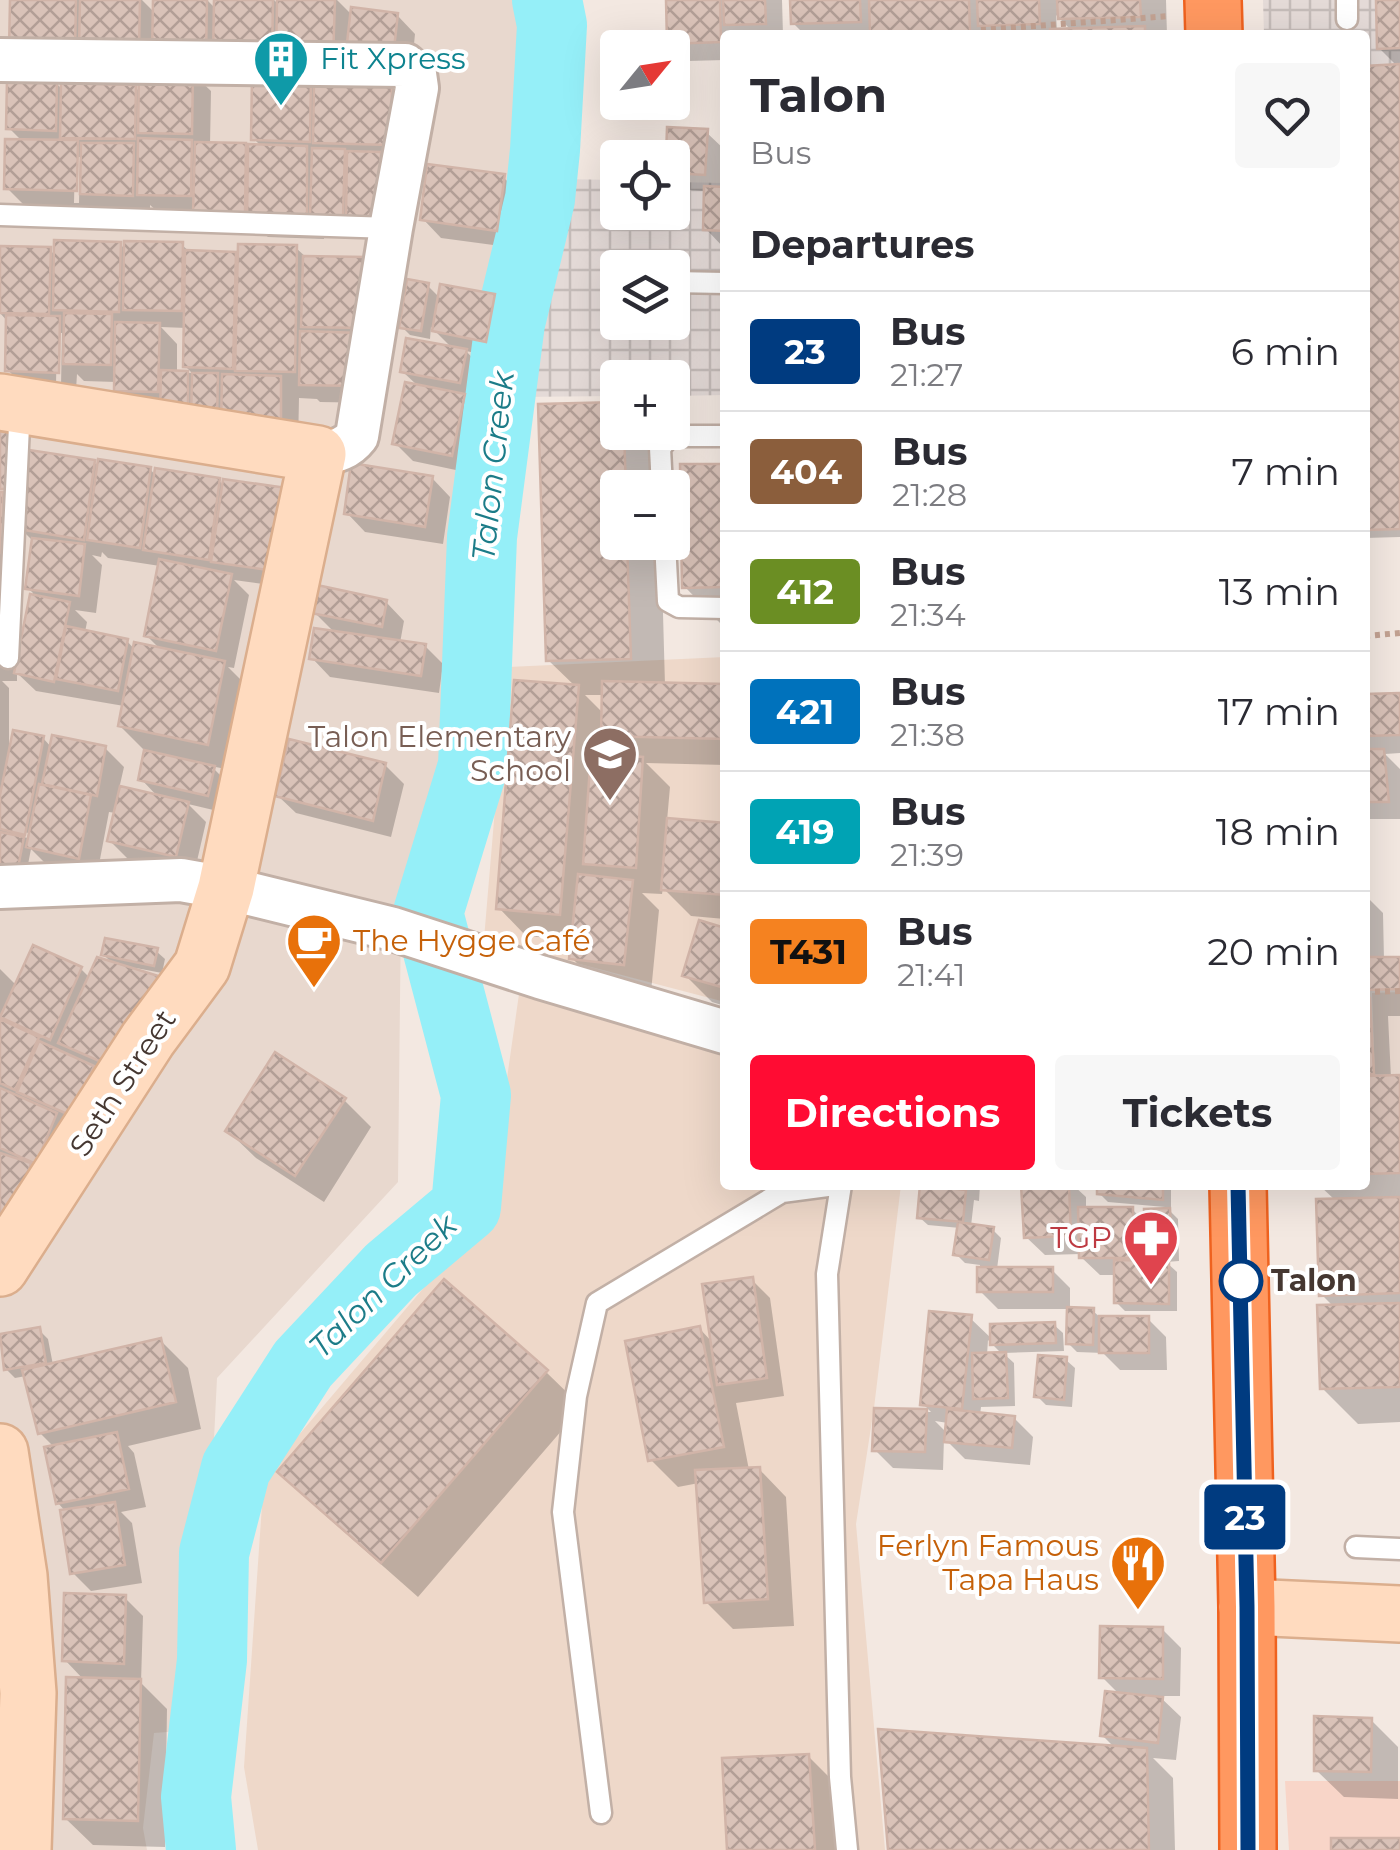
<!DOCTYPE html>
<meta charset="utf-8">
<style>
:root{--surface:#fff;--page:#f7f7f7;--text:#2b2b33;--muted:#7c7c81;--line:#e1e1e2;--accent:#ff0c33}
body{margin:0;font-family:Montserrat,sans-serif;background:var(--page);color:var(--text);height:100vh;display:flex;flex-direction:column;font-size:38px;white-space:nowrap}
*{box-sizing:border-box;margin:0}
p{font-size:32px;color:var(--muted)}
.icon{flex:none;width:55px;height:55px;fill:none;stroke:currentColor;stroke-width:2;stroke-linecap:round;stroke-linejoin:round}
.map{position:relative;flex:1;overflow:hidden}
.drawer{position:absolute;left:720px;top:30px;width:650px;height:1160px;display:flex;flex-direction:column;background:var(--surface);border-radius:10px;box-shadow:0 10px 40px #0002}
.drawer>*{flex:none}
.badge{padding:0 20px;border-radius:8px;font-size:35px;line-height:65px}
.needle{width:65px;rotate:60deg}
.controls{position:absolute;left:600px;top:30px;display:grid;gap:20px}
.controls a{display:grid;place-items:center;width:90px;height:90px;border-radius:10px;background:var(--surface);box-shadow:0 10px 40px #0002;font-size:50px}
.map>.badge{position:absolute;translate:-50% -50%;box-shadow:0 0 0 5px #fff}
h2{padding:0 30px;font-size:38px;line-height:90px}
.round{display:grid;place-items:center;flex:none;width:105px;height:105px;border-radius:10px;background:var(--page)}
.head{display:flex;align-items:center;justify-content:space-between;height:170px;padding:0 30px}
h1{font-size:48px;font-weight:700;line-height:75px}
.cta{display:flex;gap:20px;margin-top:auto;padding:20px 30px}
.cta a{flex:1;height:115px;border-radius:10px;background:var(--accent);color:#fff;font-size:40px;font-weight:700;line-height:115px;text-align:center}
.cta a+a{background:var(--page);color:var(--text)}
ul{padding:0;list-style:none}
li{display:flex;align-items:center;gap:30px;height:120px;padding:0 30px;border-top:2px solid var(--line)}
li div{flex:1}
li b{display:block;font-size:38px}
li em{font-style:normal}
li .badge{min-width:110px;font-weight:700;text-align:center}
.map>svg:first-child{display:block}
.residential{fill:#e8d8ce}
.commercial{fill:#f8d5c8}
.industrial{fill:url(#industrial-grid);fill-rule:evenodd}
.education{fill:#eed8c9}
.shadow{fill:#0003;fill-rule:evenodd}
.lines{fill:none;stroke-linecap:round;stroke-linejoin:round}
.river{stroke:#95eff8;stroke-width:70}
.building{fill:url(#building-cross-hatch);stroke:#d1b4a8;stroke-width:2.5}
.lane-casing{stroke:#c2b0a6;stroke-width:25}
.street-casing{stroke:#c2b0a6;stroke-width:48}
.secondary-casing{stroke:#dbae8d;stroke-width:60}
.highway-casing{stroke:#ef621f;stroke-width:60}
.path{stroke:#c3a292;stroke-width:6;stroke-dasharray:5 5;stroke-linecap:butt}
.lane{stroke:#fff;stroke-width:20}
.street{stroke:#fff;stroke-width:42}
.secondary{stroke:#ffdbbf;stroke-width:55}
.highway{stroke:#ff9860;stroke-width:55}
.line-casing{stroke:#fff;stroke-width:22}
.line{stroke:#003b80;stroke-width:15}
.stop-dot{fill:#fff;stroke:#003b80;stroke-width:5}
.labels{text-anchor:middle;stroke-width:8;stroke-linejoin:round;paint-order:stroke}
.culture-label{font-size:30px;fill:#0d838f;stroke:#fff;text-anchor:start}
.education-label{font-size:30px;fill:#785e54;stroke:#fff;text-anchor:end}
.food-label{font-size:30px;fill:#c56008;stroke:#fff;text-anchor:start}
.street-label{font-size:30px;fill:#453731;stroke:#fff}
.health-label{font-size:30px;fill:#be3a42;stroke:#fff;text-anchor:end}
.stop-label{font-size:30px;font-weight:bold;fill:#453731;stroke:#fff;text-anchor:start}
.water-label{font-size:32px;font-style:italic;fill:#1c7c88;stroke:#fff}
</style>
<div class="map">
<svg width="1400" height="1850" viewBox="0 0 1400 1850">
<defs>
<pattern id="industrial-grid" width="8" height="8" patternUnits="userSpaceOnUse" patternTransform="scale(2.5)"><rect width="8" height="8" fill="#e4dad7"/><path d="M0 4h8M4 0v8" fill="none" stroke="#c5bcb9"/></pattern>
<pattern id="building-cross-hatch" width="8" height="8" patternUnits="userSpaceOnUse" patternTransform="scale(2.5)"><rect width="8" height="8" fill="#d9c2b8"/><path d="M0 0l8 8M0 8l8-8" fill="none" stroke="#b29e96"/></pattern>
</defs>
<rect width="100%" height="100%" fill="#f3e8e1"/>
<path class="residential" d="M0,0H537L477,619L401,909L398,1182L217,1378L203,1662L194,1730L154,1733L143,1828L147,1850H0Z
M1400,992V1074H1375L1372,993Z"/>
<path class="commercial" d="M1285,1781H1400V1850H1289Z"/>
<path class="industrial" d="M1263,0H1400V77L1365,78V35H1264Z
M561,179L617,180L618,212H672L673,182L725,183V395L673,396L672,378H618L617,396L516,397ZM618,268H672V322H618Z"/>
<path class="education" d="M725,657V1002L484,939L507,667Z
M519,994L725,1056V1185H901L874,1408L856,1524L885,1850H258L244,1767L264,1476L488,1212Z"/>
<path class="shadow" d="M12,0H80L82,2V0H142L155,13V0H207L217,10V0H274L280,6V0H337L353,16L397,15L415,34L411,75L391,86L410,104L397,236L324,227V239L268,237L262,232L158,212L150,205V213L101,212L97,208L25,206L7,188L22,141L9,128L56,83L63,90L135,87L141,93V72L100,66ZM191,72L255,77L254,139L262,147L251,151L245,146L210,145L211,91ZM75,157H80L79,203H74ZM211,211L259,212L211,216Z
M668,0H782L783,35H725V60L688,61L670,43Z
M792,0H1166L1167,35H805L793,23ZM1056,15L1072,31H1057Z
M1378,0H1400V537L1365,538V68L1398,67L1379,48Z
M706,132L725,150L723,189H725V249L706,229V191L687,190L672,176V158Z
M503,177L522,195L515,248L441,238L423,219Z
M120,244L127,251L182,245L191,253L235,254L240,260L296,248L307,258L365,260L376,403L320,402L317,399L299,398L298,447L135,409L116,390V382L84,381L77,374L76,390L26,389L8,370V322L0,313V248L50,250L56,256ZM161,327L186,328L185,366L192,373H177V344ZM57,333H62L61,385H56Z
M428,286L440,298L493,296L512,315L504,359L466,351L484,370L478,400L464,397L482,415L470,473L413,461L395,443L419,387L402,371L453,349L431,327L430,339L410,335L402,327Z
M618,432H650L658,440L659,488H618V542H661L665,685L725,686V765L646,763L670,787L667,821L725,826V919L691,916L663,888L662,894L642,893L659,910L651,992L599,986L572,958L574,940L526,936L499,908L576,687L548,660ZM585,695H604V714ZM603,734L627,758L602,756Z
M0,434L25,464L94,462L100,468L150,469L156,476L219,480L300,589L234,580L249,595L234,668L228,667L251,690L235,771L211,766L232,787L226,813L188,804L206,822L194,874L128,859L110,841L116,813L109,812L97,875L47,865L31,849L24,885L0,881V491H20L0,486ZM20,528L34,542L28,588L33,593L20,658L18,657ZM102,552L108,558L160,566L147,636L161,650H135L127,641L85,632L87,622L75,610L96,613L102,565L92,555L101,557ZM17,673L36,691L124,706L120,726L146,752L141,779L159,798L119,789L124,767L105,748H52L43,738L9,749V688L2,681H17ZM14,830L38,835L37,840L14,835Z
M725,466V623H720L685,587Z
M432,478L450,497L443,544L365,532L347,513Z
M386,602L404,621L400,643L425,646L443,664L439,693L330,677L312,658L335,633L314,612Z
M1400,695V753L1385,754L1400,769V819H1365V697Z
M385,765L404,784L391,837L296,813L277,795Z
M1365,895L1383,913L1384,960L1400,959V1016H1388L1391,1078L1400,1077V1422L1358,1424L1322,1388L1334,1307L1322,1295L1336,1201L1319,1185H1365Z
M725,931V1006L712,1002L685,975Z
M156,951L165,959L162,973L136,968L135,971L194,1020L189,1031L143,1094L90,1133L61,1119L74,1134L0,1240V1022L15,1028L0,1016V969L17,986L81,969L90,978L114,965L104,955Z
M344,1100L371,1127L324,1202L256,1158L228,1131Z
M925,1185H980L979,1201L974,1200L971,1226L992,1229L1001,1238L997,1269L1052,1270L1070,1288V1310L1093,1311L1102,1319H1148L1166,1337L1167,1370H1120L1103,1353L1077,1352L1068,1343L1069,1309H998L980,1291V1265L965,1263L956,1254L960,1228L928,1225L919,1217L928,1188Z
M1024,1185H1073L1086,1197V1210L1132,1209L1146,1224L1165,1211V1207L1108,1202L1099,1193V1185H1171V1208L1166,1207L1178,1219L1179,1261L1166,1262L1177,1272V1311H1125L1116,1302L1117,1275H1100L1081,1257V1254L1045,1255L1026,1237Z
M752,1280L770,1298L784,1396L736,1403L749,1470L759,1469L786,1497L794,1626L733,1629L706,1602L699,1483L678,1487L651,1460L700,1329L713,1343Z
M970,1318L993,1340L1054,1325L1063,1333L1064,1351L1003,1353L1014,1363L1015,1406L981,1407L980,1415L1014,1418L1033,1437L1030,1465L965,1459L944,1438L943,1470L893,1468L875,1450L876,1411L931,1412L923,1404ZM988,1340L1003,1355H987ZM935,1421L948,1423L947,1433Z
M39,1330L48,1339L53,1365L160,1340L188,1368L201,1429L128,1446L134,1453L146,1507L121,1512L132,1523L142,1583L91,1591L73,1573L66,1512L58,1503L55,1448L40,1433L26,1376L15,1378L6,1369L0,1337Z
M1066,1360L1075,1368L1072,1407L1046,1405L1037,1396Z
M546,1372L582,1407L418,1597L316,1507L281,1472Z
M125,1598L143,1616L141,1683L167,1709L165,1847L93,1845L65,1818L84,1680L65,1660Z
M1162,1629L1181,1648L1180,1696H1159L1181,1717L1176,1760L1153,1758L1173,1778L1175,1850H891L1116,1749L1102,1735L1120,1695L1102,1677Z
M1371,1720L1398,1747V1799L1344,1797L1316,1770Z
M808,1756L836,1784L840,1850H730Z"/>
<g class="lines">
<path class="river" d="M201,1850L196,1797L212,1660L214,1553L236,1468L303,1364L391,1270L466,1207L476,1095L428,913L473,766L482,537L510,323L540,199L545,150L552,25L547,0"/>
</g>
<path class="building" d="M10,0H76L75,53L9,51Z
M80,0H140L139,50L79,49Z
M153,0H207L206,56L152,54Z
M214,0H273L272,60L213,59Z
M277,0H335L333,60L276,59Z
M666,0H720L721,42L667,44Z
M723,0H765L766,24L724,25Z
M790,0H860L861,22L791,24Z
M869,0H969L970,31L870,33Z
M977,0H1039L1040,24L978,26Z
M1057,0H1140L1141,17L1058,19Z
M1376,0H1400V48L1377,49Z
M351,7L398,13L393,58L346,52Z
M1145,26V35H1050V29Z
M1400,64V529L1365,530V66Z
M139,69L193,71L192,134L138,133Z
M252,75L311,76L310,142L251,140Z
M7,79L57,80L56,131L6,129Z
M314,82L392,83L391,145L313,143Z
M61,83L136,85L135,139L60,138Z
M667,127L708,129L705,175L672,173V158H666Z
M138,138L192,140L191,196L137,195Z
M5,139L78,140L77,191L4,189Z
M195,142L246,143L245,214L193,213Z
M81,143H134L133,196L80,194Z
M248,144L307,146V222L247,220Z
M312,148L345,149L343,217L310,216Z
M347,151L381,152L380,219L346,218Z
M427,164L505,174L497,231L420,220Z
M704,186L725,187V231L703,230Z
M54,240L121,242L119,312L53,310Z
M124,241L183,242L182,311L123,310Z
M238,244L297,245L295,372L235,371Z
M0,246L51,247L49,314L0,313Z
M185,250L236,252L233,369L183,367Z
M303,256L366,257L364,328L301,327Z
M407,279L429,283L421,331L399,328Z
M440,284L495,294L486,342L432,331Z
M64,313L112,314L111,365L63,364Z
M6,315L60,316L59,373L5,371Z
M115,322L160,323L158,392L114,391Z
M300,331L360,333L358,386L299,385Z
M406,338L467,349L460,383L400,372Z
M161,370L188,371V416L160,415Z
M192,373H218L217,422H191Z
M222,374L281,376V429L221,427Z
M405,382L465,394L452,456L392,444Z
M618,402V432H624L626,488H618V542H627L631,659L546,661L538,404Z
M0,431L9,432L8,489H0Z
M29,450L95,460L84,540L18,529Z
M98,459L151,467L140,548L87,540Z
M351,463L433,476L425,527L344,514Z
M680,464H725V587L682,588Z
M155,468L220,478L209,560L143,550Z
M223,479L294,489L282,572L211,562Z
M0,492H3V553H0Z
M32,538L85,544L79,596L25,589Z
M159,559L232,574L216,651L144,636Z
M317,585L387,600L382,627L311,613Z
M30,594L70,602L54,682L14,673Z
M66,626L128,639L118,691L56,679Z
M314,628L426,644L421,676L309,659Z
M134,642L225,661L208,745L118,726Z
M514,680L579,685L560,915L496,909Z
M602,681L725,684V739L601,736Z
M1400,693V735L1365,736V694Z
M13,730L44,736L25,835L0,829V795Z
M52,735L106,746L97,796L42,784Z
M289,739L386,763L373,821L275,796Z
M1365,749H1384L1389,802H1365Z
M144,750L215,766L208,796L138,780Z
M591,753L643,757L636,868L583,864Z
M39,784L91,795L79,859L26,847Z
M120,786L189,802L176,857L107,841Z
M667,818L725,823V895L661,890Z
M0,832L24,837L16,878L0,875Z
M578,874L633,880L624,965L569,959Z
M699,920L725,928V988L682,976Z
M105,938L158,948L154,966L101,955Z
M33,945L82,967L50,1040L0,1017Z
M97,957L168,979L115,1068L58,1043Z
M1365,957H1400V989L1365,990Z
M1365,998H1370L1374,1074L1365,1075Z
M0,1019L39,1037L15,1090L0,1083Z
M39,1041L94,1066L72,1116L17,1092Z
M275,1052L346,1098L295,1176L225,1131Z
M1400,1075V1173L1365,1174V1076Z
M0,1088L57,1113L36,1164L0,1148Z
M0,1153L31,1163L24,1187L0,1219Z
M920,1185L966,1190L963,1222L917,1218Z
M1021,1185H1069L1071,1236L1024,1238Z
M1097,1185H1163V1200L1097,1194Z
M1400,1197V1293L1319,1296L1316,1199Z
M1078,1207H1133V1258H1079Z
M1170,1208L1172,1254L1145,1255L1144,1209Z
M958,1222L994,1227L989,1260L953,1255Z
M1114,1260L1169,1261V1304L1114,1303Z
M977,1267H1053V1292H977Z
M753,1277L767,1378L717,1385L702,1284Z
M444,1279L548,1370L381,1563L277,1472Z
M1400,1303V1387L1320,1389L1317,1305Z
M1067,1307L1094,1308L1093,1345L1066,1344Z
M929,1311L972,1315L962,1409L920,1405Z
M1099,1316H1149V1353H1099Z
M1055,1322L1056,1343L990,1345V1324Z
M700,1326L724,1447L648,1461L625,1341Z
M40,1327L46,1363L4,1370L0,1334Z
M161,1338L176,1402L38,1434L22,1370Z
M1006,1352L1008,1398L973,1399L972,1353Z
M1038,1355L1067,1357L1064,1400L1034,1397Z
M874,1408L927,1409L925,1452L872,1451Z
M947,1409L1015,1416L1012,1448L944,1442Z
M117,1432L129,1489L56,1504L44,1447Z
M760,1467L768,1599L704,1603L695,1470Z
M115,1502L125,1565L70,1574L60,1510Z
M64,1593L126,1595L124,1664L62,1661Z
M1100,1626L1163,1627V1679L1099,1678Z
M66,1677L141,1679L138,1821L63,1819Z
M1105,1691L1163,1697L1158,1743L1100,1736Z
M1314,1716L1372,1718L1371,1772L1314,1771Z
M878,1729L1147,1748L1149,1850H888Z
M809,1754L815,1850H727L722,1758Z
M1331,1838H1400V1850H1331Z"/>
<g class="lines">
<g class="lane-casing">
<path id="lane" d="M1347,0V19
M0,215L391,228
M672,282L725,283
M662,488L660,448L670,436H725
M665,542L668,601L679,607L725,608
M8,658L20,405
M841,1185L827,1274L840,1777L847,1850
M1356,1547L1400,1549
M601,1813L563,1512L576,1396L597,1303L782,1192L835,1185"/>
</g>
<g class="street-casing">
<path id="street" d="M0,60L405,65L415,74L417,88L391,228L357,436C346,450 335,451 318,454
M0,887L181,880L226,888L393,929L540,977L725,1032"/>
</g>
<g class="secondary-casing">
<path id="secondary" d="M0,402L318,454L226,888L202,966L148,1039L0,1268
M0,1452L19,1576L28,1693L23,1850
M1247,1607L1400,1614"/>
</g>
<g class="highway-casing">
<path id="highway" d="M1213,0L1214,35
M1238,1185L1247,1607L1248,1850"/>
</g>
<path class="path" d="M981,30L1170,16
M1365,636L1400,633
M1365,992L1400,991"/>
<use href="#lane" class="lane"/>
<use href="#street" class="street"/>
<use href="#secondary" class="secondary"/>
<use href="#highway" class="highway"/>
</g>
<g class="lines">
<g class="line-casing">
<path id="line" d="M1238,1185L1247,1607L1248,1850"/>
</g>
<use href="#line" class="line"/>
</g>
<defs>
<g id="building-pin" transform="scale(2.875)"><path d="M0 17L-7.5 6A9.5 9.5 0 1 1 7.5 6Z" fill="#0f9aa8" stroke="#fff"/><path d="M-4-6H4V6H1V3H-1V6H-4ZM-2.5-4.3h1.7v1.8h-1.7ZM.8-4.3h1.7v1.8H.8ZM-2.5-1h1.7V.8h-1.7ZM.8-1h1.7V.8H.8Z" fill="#fff"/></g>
<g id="school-pin" transform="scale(2.875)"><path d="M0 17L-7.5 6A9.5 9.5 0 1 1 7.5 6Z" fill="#8d6e63" stroke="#fff"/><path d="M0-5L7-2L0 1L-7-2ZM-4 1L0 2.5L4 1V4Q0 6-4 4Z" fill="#fff"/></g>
<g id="cafe-pin" transform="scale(2.875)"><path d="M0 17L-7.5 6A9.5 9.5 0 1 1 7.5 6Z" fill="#e8710a" stroke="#fff"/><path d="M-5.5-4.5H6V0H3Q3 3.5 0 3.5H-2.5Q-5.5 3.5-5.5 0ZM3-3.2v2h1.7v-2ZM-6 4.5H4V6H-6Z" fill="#fff"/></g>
<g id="pharmacy-pin" transform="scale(2.875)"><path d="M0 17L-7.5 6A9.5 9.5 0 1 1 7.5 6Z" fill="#e0444e" stroke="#fff"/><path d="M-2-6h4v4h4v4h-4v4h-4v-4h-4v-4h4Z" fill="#fff"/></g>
<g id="restaurant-pin" transform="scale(2.875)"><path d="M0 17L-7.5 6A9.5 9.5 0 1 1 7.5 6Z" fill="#e8710a" stroke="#fff"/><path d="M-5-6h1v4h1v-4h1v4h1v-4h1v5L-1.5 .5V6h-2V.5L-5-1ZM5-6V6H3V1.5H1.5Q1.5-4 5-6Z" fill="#fff"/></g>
</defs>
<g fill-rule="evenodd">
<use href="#building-pin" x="281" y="59"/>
<use href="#school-pin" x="610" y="754"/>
<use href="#cafe-pin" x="314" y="941"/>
<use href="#pharmacy-pin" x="1151" y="1238"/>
<use href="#restaurant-pin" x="1138" y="1563"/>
</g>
<circle class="stop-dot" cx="1241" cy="1281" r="20"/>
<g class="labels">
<g class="culture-label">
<text x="320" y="69">Fit Xpress</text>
</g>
<g class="education-label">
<text x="571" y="747">Talon Elementary<tspan x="571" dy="34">School</tspan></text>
</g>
<g class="food-label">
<text x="353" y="951">The Hygge Café</text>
<text x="1099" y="1556" text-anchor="end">Ferlyn Famous<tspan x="1099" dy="34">Tapa Haus</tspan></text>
</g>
<g class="street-label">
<text transform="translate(123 1083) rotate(-57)" y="10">Seth Street</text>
</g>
<g class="health-label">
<text x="1112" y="1248">TGP</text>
</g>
<g class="stop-label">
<text x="1271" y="1291">Talon</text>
</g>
<g class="water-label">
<text transform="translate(493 466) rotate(-84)" y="11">Talon Creek</text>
<text transform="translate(383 1286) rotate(-44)" y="11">Talon Creek</text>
</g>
</g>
</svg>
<div class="controls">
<a><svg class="needle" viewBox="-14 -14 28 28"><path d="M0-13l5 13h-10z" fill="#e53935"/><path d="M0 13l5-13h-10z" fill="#7c7c81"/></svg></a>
<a><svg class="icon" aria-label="locate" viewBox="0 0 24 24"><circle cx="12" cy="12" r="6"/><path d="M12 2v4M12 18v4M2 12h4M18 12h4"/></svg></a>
<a><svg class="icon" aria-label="layers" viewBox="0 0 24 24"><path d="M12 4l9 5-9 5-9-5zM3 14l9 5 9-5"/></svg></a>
<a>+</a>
<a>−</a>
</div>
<b class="badge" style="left:1245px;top:1517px;background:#003b80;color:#fff">23</b>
<section class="drawer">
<div class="head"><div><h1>Talon</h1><p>Bus</p></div><a class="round"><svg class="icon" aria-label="heart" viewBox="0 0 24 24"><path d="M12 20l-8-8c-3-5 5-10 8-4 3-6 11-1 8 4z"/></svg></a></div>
<h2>Departures</h2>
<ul>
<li><span class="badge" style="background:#003b80;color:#fff">23</span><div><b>Bus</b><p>21:27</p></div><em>6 min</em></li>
<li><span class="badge" style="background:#8b5e3c;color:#fff">404</span><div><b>Bus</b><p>21:28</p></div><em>7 min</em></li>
<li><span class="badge" style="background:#6b8e23;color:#fff">412</span><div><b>Bus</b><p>21:34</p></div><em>13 min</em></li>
<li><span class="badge" style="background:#0072bc;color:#fff">421</span><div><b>Bus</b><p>21:38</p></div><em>17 min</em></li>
<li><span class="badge" style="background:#00a3b4;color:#fff">419</span><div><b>Bus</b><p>21:39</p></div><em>18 min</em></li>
<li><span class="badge" style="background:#f58220;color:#111">T431</span><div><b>Bus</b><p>21:41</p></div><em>20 min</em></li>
</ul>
<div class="cta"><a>Directions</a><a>Tickets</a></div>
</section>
</div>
